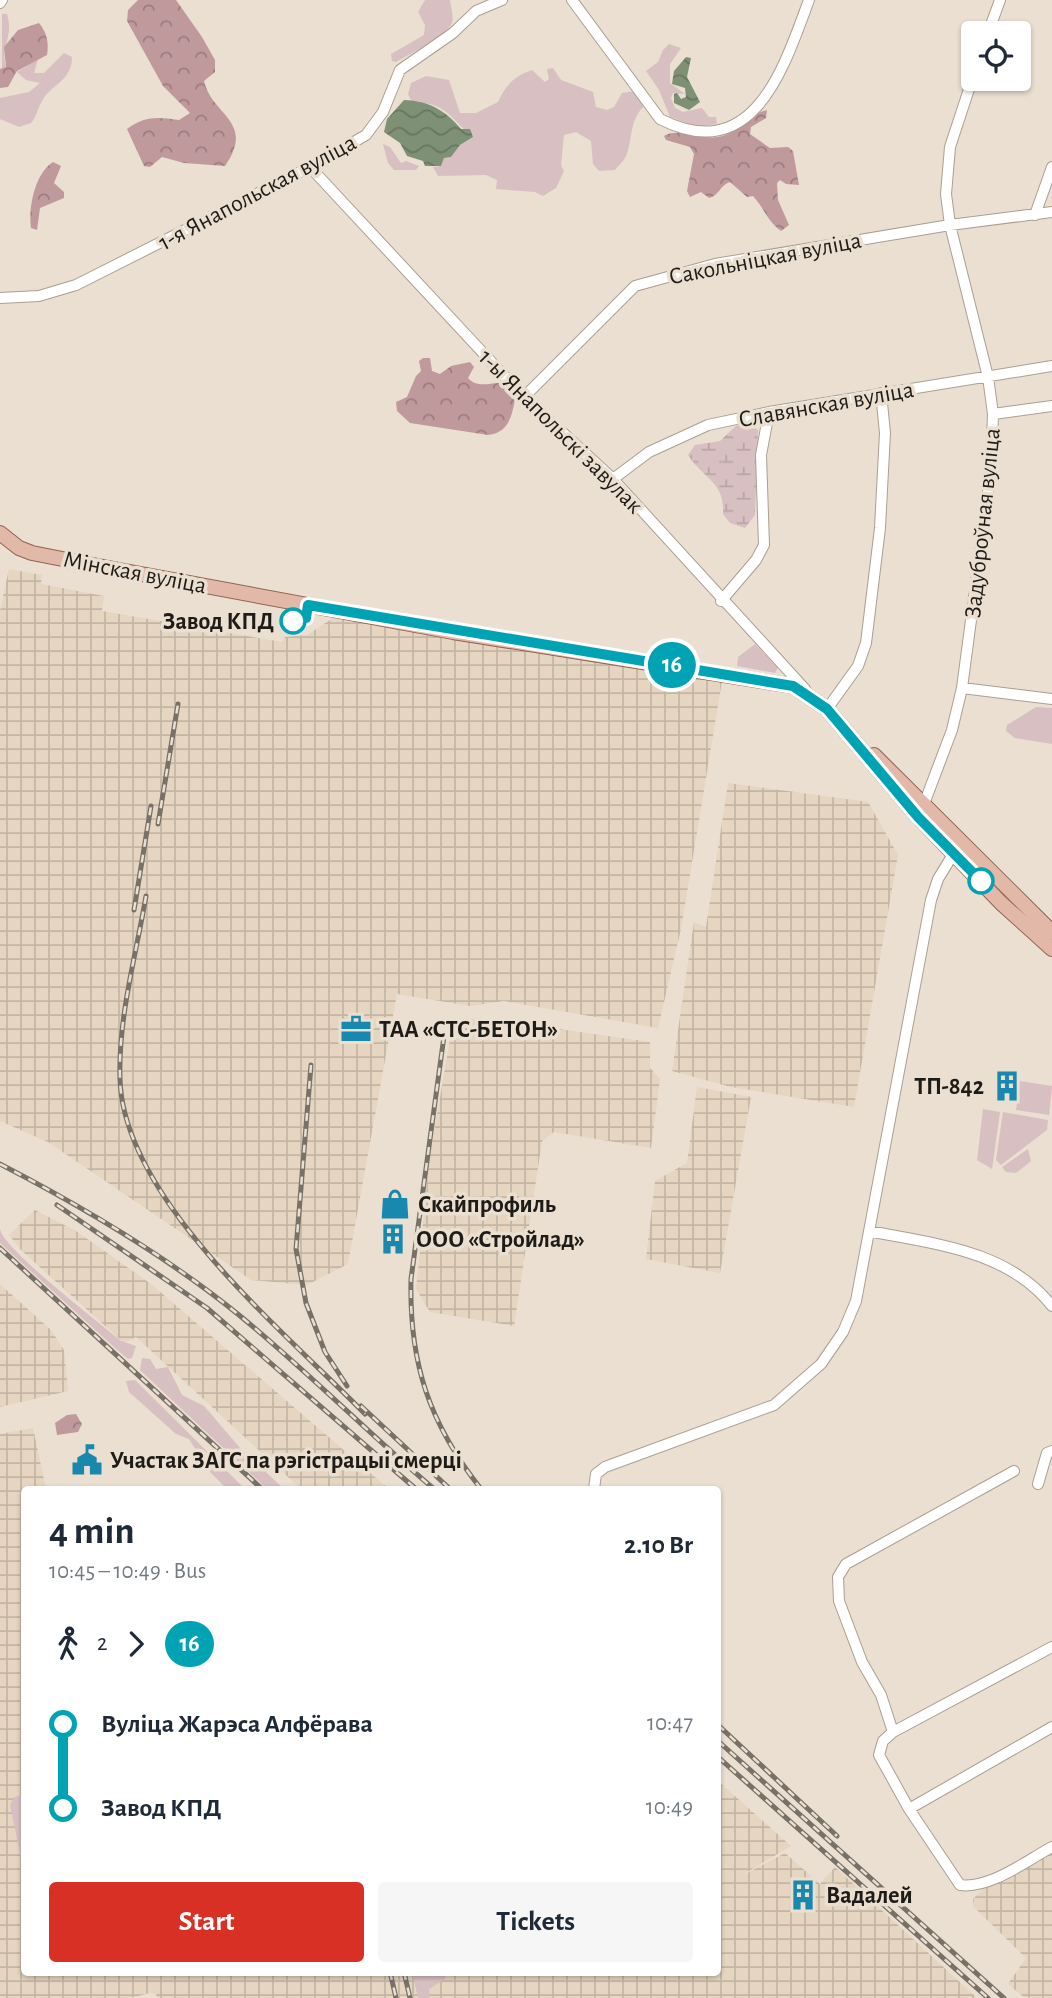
<!DOCTYPE html>
<meta charset="utf-8">
<style>
:root{--surface:#fff;--page:#f6f6f7;--text:#1f2937;--muted:#747a83;--accent:#d93025}
body{margin:0;font-family:"Alegreya Sans",sans-serif;background:var(--page);color:var(--text);height:100vh;display:flex;flex-direction:column;font-size:26px;white-space:nowrap}
*{box-sizing:border-box;margin:0}
p{font-size:23px;color:var(--muted)}
.icon{flex:none;width:38px;height:38px;fill:none;stroke:currentColor;stroke-width:2;stroke-linecap:round;stroke-linejoin:round}
.map{position:relative;flex:1;overflow:hidden}
.drawer{position:absolute;left:21px;top:1486px;width:700px;height:490px;display:flex;flex-direction:column;background:var(--surface);border-radius:7px;box-shadow:0 2px 5px #0004}
.drawer>*{flex:none}
.badge{padding:0 14px;border-radius:23px;font-size:24px;line-height:46px}
.controls{position:absolute;left:961px;top:21px;display:grid;gap:14px}
.controls a{display:grid;place-items:center;width:70px;height:70px;border-radius:7px;background:var(--surface);box-shadow:0 2px 5px #0004;font-size:35px}
.map>.badge{position:absolute;translate:-50% -50%;box-shadow:0 0 0 4px #fff}
.legs{display:flex;align-items:center;gap:10px;height:77px;padding:0 28px;font-size:23px}
.legs p{margin-inline-start:auto}
.overview{display:flex;align-items:center;justify-content:space-between;height:119px;padding:0 28px}
h1{font-size:38px;font-weight:600;line-height:52px}
.primary-button{display:flex;gap:14px;margin-top:auto;padding:14px 28px}
.primary-button a{flex:1;height:80px;border-radius:7px;background:var(--accent);color:#fff;font-size:28px;font-weight:600;line-height:80px;text-align:center}
.primary-button a+a{background:var(--page);color:var(--text)}
ul{padding:0 28px;list-style:none}
li{display:flex;align-items:center;gap:24px;height:84px;font-size:26px}
li i{display:grid;place-items:center;width:10px;height:100%;margin:0 9px;background:currentColor}
li i::after{content:'';width:18px;height:18px;margin:-9px;border:5px solid;border-radius:50%;background:var(--surface)}
li p{margin-inline-start:auto}
li:first-child i{background:linear-gradient(#0000 50%,currentColor 0)}
li:last-child i{background:linear-gradient(currentColor 50%,#0000 0)}
.map>svg:first-child{display:block}
.industrial{fill:url(#industrial-grid)}
.green{fill:#d8bfc2}
.forest{fill:url(#forest-crowns)}
.wetland{fill:url(#wetland-marsh)}
.water{fill:url(#water-waves)}
.lines{fill:none;stroke-linecap:round;stroke-linejoin:round}
.minor-casing{stroke:#a99f93;stroke-width:12}
.major-casing{stroke:#916350;stroke-width:16}
.minor{stroke:#fff;stroke-width:10}
.major{stroke:#e2b9a8;stroke-width:14}
.rail-casing{stroke:#787168;stroke-width:5}
.rail{stroke:#eadfd1;stroke-width:2.5;stroke-dasharray:8;stroke-linecap:butt}
.line-1-casing{stroke:#fff;stroke-width:16}
.line-1{stroke:#00a3b4;stroke-width:10}
.stop-1-dot{fill:#fff;stroke:#00a3b4;stroke-width:3.5}
.labels{text-anchor:middle;stroke-width:7;stroke-linejoin:round;paint-order:stroke}
.street-label{font-size:24px;fill:#1f1b17;stroke:#eadfd1}
.stop-label{font-size:24px;font-weight:bold;fill:#1f1b17;stroke:#eadfd1;text-anchor:end}
.poi-label{font-size:24px;font-weight:bold;fill:#1f1b17;stroke:#eadfd1;text-anchor:start}
</style>
<div class="map">
<svg width="1052" height="1998" viewBox="0 0 1052 1998">
<defs>
<pattern id="industrial-grid" width="8" height="8" patternUnits="userSpaceOnUse" patternTransform="scale(1.75)"><rect width="8" height="8" fill="#e5d5c1"/><path d="M0 4h8M4 0v8" fill="none" stroke="#c4b6a5"/></pattern>
<pattern id="forest-crowns" width="20" height="18" patternUnits="userSpaceOnUse" patternTransform="scale(1.75)"><rect width="20" height="18" fill="#c0999d"/><path d="M2 6a3 3 0 1 1 6 0M12 15a3 3 0 1 1 6 0" fill="none" stroke="#9b7c7f"/></pattern>
<pattern id="wetland-marsh" width="20" height="14" patternUnits="userSpaceOnUse" patternTransform="scale(1.75)"><rect width="20" height="14" fill="#d8bfc2"/><path d="M1 5h8M5 5V1M11 12h8M15 12V8" fill="none" stroke="#b9a4a6"/></pattern>
<pattern id="water-waves" width="16" height="10" patternUnits="userSpaceOnUse" patternTransform="scale(1.75)"><rect width="16" height="10" fill="#7f9175"/><path d="M0 5q4-4 8 0t8 0" fill="none" stroke="#67765f"/></pattern>
</defs>
<rect width="100%" height="100%" fill="#eadfd1"/>
<path class="industrial" d="M9,569L42,575L41,584L104,596L102,611L282,642L285,637L307,635L333,618L722,681L681,929L658,1028L504,1001L470,1006L397,994L348,1264L307,1285L251,1280L48,1142L0,1121V611Z
M728,783L868,802L898,855L854,1107L731,1087L672,1071L694,922L706,927Z
M481,1018L650,1042V1068L660,1079L651,1148L554,1132L542,1141L514,1326L430,1312L416,1289L430,1155L453,1022Z
M697,1087L751,1097L720,1273L646,1259L655,1181L687,1163Z
M35,1210L76,1231L151,1284L389,1489H301L136,1337L124,1343L22,1251L9,1235Z
M0,1284L51,1330L64,1350L68,1391L0,1407Z
M33,1428L46,1489H24V1972H718V1781L791,1846L734,1880L785,1853L820,1884L835,1867L977,1998H157L156,1994L150,1993L131,1998H0V1434Z
M1052,1852V1998H1025L1008,1984L1026,1958L974,1907L973,1899L989,1883Z"/>
<path class="green" d="M425,0H450C451,7 454,16 452,23C448,35 408,55 396,62L392,61L391,54L424,35L425,25L418,12Z
M2,14H7C14,39 0,45 6,67L2,70Z
M669,44L681,48L670,64V83L685,94L673,93L671,98L675,108L683,112L702,108L709,117H716L717,124L697,127L670,117L659,90L646,71L658,62L663,50Z
M64,53L72,57C72,82 50,84 41,103C37,110 37,116 31,123L19,127L0,119V98L29,92L40,83L26,80L17,72L38,59L34,73H44Z
M553,68L561,80L593,92L596,107L607,110L614,107L622,93L634,91L642,100L643,107C629,122 633,139 626,156C624,161 618,166 615,170L599,171L593,164L591,141L576,132L564,135L561,165L564,171L556,188L543,196L535,192L496,189L497,180L486,175L438,176L433,167L441,166L444,158L451,157L460,145L473,137C459,127 450,110 433,105C426,102 419,105 411,100L408,94L411,83L426,76L449,80L460,113H476L498,102C505,86 514,76 532,70L545,82L549,79L547,69Z
M383,144L390,147L401,163L406,161L419,166L416,170H394L388,163Z
M755,644L778,668L775,673L737,666L738,657Z
M1036,707L1052,708V744L1015,738L1006,731L1007,725Z
M1020,1081L1052,1086L1049,1115L1016,1110Z
M983,1109L1000,1112L992,1169L977,1160Z
M1003,1112L1048,1120L1047,1130L1001,1165L996,1160Z
M1028,1149L1031,1161L1016,1173L1006,1172L1002,1167Z
M0,1229C3,1249 100,1323 121,1341L136,1346L132,1358L128,1359L115,1348L0,1243Z
M142,1358L150,1359L156,1369L168,1367L182,1395L204,1406L241,1449L284,1489H267L140,1370Z
M135,1380L245,1489H227L209,1471L189,1439L176,1434L129,1392L126,1381Z
M24,1795V1873L10,1805L14,1797Z
M412,1972H446L445,1979L429,1989L430,1998H418Z"/>
<path class="forest" d="M138,0H176L202,37L215,60V72L204,81C212,116 256,121 225,166L184,163L162,157L150,167L144,166L127,129C145,116 157,117 179,120L190,113L163,86L127,21L128,10Z
M39,23C47,33 49,42 47,55L17,71L8,87L0,88V69L6,67L4,47L18,30Z
M767,110L766,118L751,127L750,134L770,148L788,147L793,151L799,185L786,184L780,180L777,183L778,200L789,225L781,231C768,222 764,208 753,196L747,197L730,182C720,185 719,196 709,198L701,192L690,197L687,191L694,154L690,147L666,140L664,136C677,127 702,140 718,137C738,134 748,114 767,110Z
M53,162L61,166L54,183L64,192V198L40,208L37,230L31,228C28,208 35,173 53,162Z
M423,358H430L432,371L440,374L451,366L470,362L474,367L468,378C478,389 489,382 502,383L510,389L515,399C512,417 508,433 488,435L410,423L397,411L396,402L407,397L416,376L421,371L419,361Z
M76,1414L82,1424L78,1432L57,1435L55,1423L67,1415Z"/>
<path class="wetland" d="M748,423L758,430L755,515L745,528L730,523L723,514C725,481 703,479 688,455L695,445L720,441L736,426Z"/>
<path class="water" d="M686,57L691,58L687,77L700,102L689,110L674,103V94L677,93L681,99L686,97L685,88L672,84L674,71Z
M404,100C429,101 445,110 461,129H470L473,137L460,145L451,157L444,158L441,166H425L423,161L407,156L400,143L384,132L387,119Z"/>
<g class="lines">
<g class="minor-casing">
<path id="minor" d="M572,0L660,119C754,167 784,67 809,0
M0,3L2,0
M988,33L1000,0
M310,167L524,397L613,479L805,689
M1035,215L1052,167
M0,298L39,296L76,285L310,167L366,135L383,112L400,70L453,33L476,11L502,0
M524,397L635,286L715,264L950,225L1052,212
M993,414L1052,406
M613,479L649,452L708,425L769,412L1052,366
M721,601L756,560L764,545L761,455L769,412
M962,688L1052,699
M827,709L858,666L866,643L880,528L885,433L881,393
M924,804L952,730L962,688L991,469L993,414L988,377L950,225L946,194L950,147L973,77
M869,1231C934,1244 1008,1250 1052,1306
M1038,1484L1047,1453L1052,1451
M594,1489L596,1474L605,1467L774,1405L821,1364L843,1332L856,1301L931,900L938,879L957,848
M1052,1647L893,1732L883,1741L879,1755L909,1809L960,1885C990,1889 1026,1861 1052,1847
M893,1732L881,1695L862,1662L839,1601L838,1577L846,1564L1014,1471
M909,1809L1052,1727"/>
</g>
<g class="major-casing">
<path id="major" d="M0,533L19,548L32,553L103,567L453,632L793,686L827,709L918,817L1001,903L1052,949
M874,755L1052,932"/>
</g>
<use href="#minor" class="minor"/>
<use href="#major" class="major"/>
<g class="rail-casing">
<path id="rail" d="M158,824L178,704
M146,896C136,955 118,1018 120,1079C123,1199 285,1332 365,1414
M134,910L151,806
M444,1036L411,1279C409,1363 429,1423 481,1489
M311,1065L296,1249L306,1303L325,1352L347,1386
M0,1164C83,1207 165,1255 239,1315C306,1370 368,1433 434,1489
M57,1205L207,1308L416,1489
M0,1248L262,1489
M361,1406L450,1489
M718,1725L837,1836
M718,1741L1004,1998
M718,1757L988,1998
M390,1972L396,1998
M404,1972L410,1998"/>
</g>
<use href="#rail" class="rail"/>
</g>
<g class="lines">
<g class="line-1-casing">
<path id="line-1" d="M293,621L306,618L308,605L793,686L827,709L918,817L981,881"/>
</g>
<use href="#line-1" class="line-1"/>
</g>
<defs>
<g id="office-bare" transform="scale(2.415)"><path d="M-6-3h4V-5.5h4V-3h4V5H-6ZM-1-4.5V-3h2v-1.5ZM-6 0V1H6V0Z" fill="#1888ae" stroke="#eadfd1" stroke-width="2.5" paint-order="stroke"/></g>
<g id="building-bare" transform="scale(2.415)"><path d="M-4-6H4V6H1V3H-1V6H-4ZM-2.5-4.3h1.7v1.8h-1.7ZM.8-4.3h1.7v1.8H.8ZM-2.5-1h1.7V.8h-1.7ZM.8-1h1.7V.8H.8Z" fill="#1888ae" stroke="#eadfd1" stroke-width="2.5" paint-order="stroke"/></g>
<g id="shop-bare" transform="scale(2.415)"><path d="M-5-2.5h2.3a2.7 3.5 0 0 1 5.4 0H5L5.5 6h-11ZM-1.5-2.5h3a1.5 2.3 0 0 0-3 0Z" fill="#1888ae" stroke="#eadfd1" stroke-width="2.5" paint-order="stroke"/></g>
<g id="civic-bare" transform="scale(2.415)"><path d="M-.6-6.5H3V-4.5H.6V-3L4-1V1h2V6H-6V1h2V-1L-.6-3ZM-1.2 2.5V6h2.4V2.5Z" fill="#1888ae" stroke="#eadfd1" stroke-width="2.5" paint-order="stroke"/></g>
</defs>
<g fill-rule="evenodd">
<use href="#office-bare" x="356" y="1029"/>
<use href="#building-bare" x="1007" y="1086"/>
<use href="#shop-bare" x="395" y="1204"/>
<use href="#building-bare" x="393" y="1239"/>
<use href="#civic-bare" x="87" y="1460"/>
<use href="#building-bare" x="803" y="1895"/>
</g>
<g class="stop-1-dot">
<circle cx="293" cy="621" r="12"/>
<circle cx="981" cy="881" r="12"/>
</g>
<g class="labels">
<g class="street-label">
<text transform="translate(257 192) rotate(-28)" y="8">1-я Янапольская вуліца</text>
<text transform="translate(765 258) rotate(-11)" y="8">Сакольніцкая вуліца</text>
<text transform="translate(826 404) rotate(-10)" y="8">Славянская вуліца</text>
<text transform="translate(561 431) rotate(45)" y="8">1-ы Янапольскі завулак</text>
<text transform="translate(982 523) rotate(-84)" y="8">Задуброўная вуліца</text>
<text transform="translate(135 572) rotate(11)" y="8">Мінская вуліца</text>
</g>
<g class="stop-label">
<text x="274" y="629">Завод КПД</text>
</g>
<g class="poi-label">
<text x="379" y="1037">ТАА «СТС-БЕТОН»</text>
<text x="984" y="1094" text-anchor="end">ТП-842</text>
<text x="418" y="1212">Скайпрофиль</text>
<text x="416" y="1247">ООО «Стройлад»</text>
<text x="110" y="1468">Участак ЗАГС па рэгістрацыі смерці</text>
<text x="826" y="1903">Вадалей</text>
</g>
</g>
</svg>
<div class="controls">
<a><svg class="icon" aria-label="locate" viewBox="0 0 24 24"><circle cx="12" cy="12" r="6"/><path d="M12 2v4M12 18v4M2 12h4M18 12h4"/></svg></a>
</div>
<b class="badge" style="left:672px;top:665px;background:#00a3b4;color:#fff">16</b>
<section class="drawer">
<div class="overview"><div><h1>4 min</h1><p>10:45 – 10:49 · Bus</p></div><b>2.10 Br</b></div>
<div class="legs"><svg class="icon" aria-label="walk" viewBox="0 0 24 24"><circle cx="13" cy="4" r="2"/><path d="M13 8l-2 6 4 7M11 14l-3 7M7 12l3-4h3l4 4"/></svg>2<svg class="icon" aria-label="forward" viewBox="0 0 24 24"><path d="M9 5l7 7-7 7"/></svg><b class="badge" style="background:#00a3b4;color:#fff">16</b></div>
<ul>
<li><i style="color:#00a3b4"></i><b>Вуліца Жарэса Алфёрава</b><p>10:47</p></li>
<li><i style="color:#00a3b4"></i><b>Завод КПД</b><p>10:49</p></li>
</ul>
<div class="primary-button"><a>Start</a><a>Tickets</a></div>
</section>
</div>
